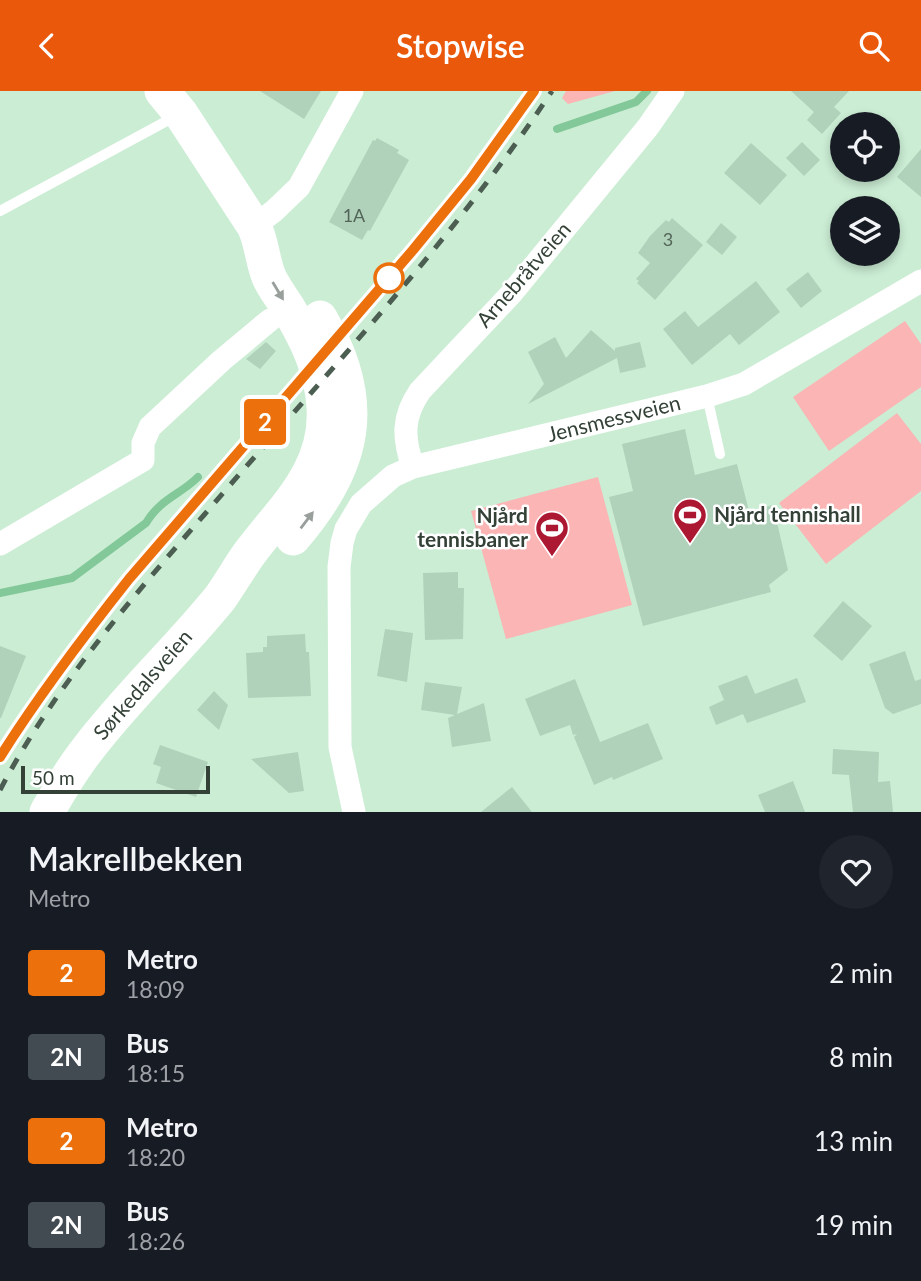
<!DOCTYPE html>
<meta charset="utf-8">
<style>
:root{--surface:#171b24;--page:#20242c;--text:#f1f3f6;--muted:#9ea1a6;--accent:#ea580c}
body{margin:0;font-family:Lato,sans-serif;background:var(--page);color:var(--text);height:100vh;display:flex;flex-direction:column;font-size:26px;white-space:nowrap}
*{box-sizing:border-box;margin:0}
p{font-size:23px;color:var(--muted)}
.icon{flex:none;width:38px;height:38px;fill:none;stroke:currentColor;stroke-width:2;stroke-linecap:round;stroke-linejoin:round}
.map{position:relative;height:721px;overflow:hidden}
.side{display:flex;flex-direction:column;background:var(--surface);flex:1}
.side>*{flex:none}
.badge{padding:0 14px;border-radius:5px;font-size:24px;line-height:46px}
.controls{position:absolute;left:830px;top:21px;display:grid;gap:14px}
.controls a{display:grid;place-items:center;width:70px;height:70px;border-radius:50%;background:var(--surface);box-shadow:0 4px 10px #0003;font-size:35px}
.scale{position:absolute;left:21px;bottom:18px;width:189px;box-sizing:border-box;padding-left:7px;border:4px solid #334137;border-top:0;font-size:19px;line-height:24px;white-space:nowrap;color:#334137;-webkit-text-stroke:5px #fff;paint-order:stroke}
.map>.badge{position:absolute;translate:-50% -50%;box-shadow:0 0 0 4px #fff}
.round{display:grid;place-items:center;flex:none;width:74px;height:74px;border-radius:37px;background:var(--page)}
.summary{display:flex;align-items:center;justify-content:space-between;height:119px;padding:0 28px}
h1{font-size:33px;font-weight:600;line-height:52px}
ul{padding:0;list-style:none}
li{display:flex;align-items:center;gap:21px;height:84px;padding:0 28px}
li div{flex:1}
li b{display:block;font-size:26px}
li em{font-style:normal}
li .badge{min-width:77px;font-weight:700;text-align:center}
header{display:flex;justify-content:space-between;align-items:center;height:91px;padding:0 28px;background:var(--accent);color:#fff;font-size:32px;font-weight:600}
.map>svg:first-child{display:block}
.green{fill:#fab5b4}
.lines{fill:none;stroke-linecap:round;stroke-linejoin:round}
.stream{stroke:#83c898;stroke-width:8}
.building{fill:#b1d2ba}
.service{stroke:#fff;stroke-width:10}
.minor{stroke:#fff;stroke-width:23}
.primary{stroke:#fff;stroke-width:35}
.rail{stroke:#4c5d51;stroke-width:5;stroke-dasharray:12 12;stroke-linecap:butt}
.oneway{fill:#99a09b}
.line-casing{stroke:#fff;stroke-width:16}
.line{stroke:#ec700c;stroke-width:10}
.stop-dot{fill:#fff;stroke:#ec700c;stroke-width:3.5}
.labels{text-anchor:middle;stroke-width:5;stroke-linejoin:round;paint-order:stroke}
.number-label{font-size:18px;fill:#526558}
.street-label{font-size:21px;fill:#334137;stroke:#fff}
.poi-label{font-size:21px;font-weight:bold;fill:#334137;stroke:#fff;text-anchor:start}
</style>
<header><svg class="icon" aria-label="back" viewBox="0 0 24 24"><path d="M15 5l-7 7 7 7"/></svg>Stopwise<svg class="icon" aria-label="search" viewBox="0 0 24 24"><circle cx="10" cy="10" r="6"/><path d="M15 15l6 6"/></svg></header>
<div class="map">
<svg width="921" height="721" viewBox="0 0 921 721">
<rect width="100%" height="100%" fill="#cbedd4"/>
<path class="green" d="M566,0H615L568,13L562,7Z
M905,230L921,253V296L829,360L793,306Z
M897,322L921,353V400L826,473L779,412Z
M598,386L632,514L506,548L471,420Z"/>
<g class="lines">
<path class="stream" d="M557,38L636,11L647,0
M0,502L72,487L146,432C160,408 180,404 198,386"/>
</g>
<path class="building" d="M260,0H321L304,28Z
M791,0H849L834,16L841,22L822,43L807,29L814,21Z
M377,47L399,59L397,62L409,69L370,140L368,139L362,149L329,131L373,49L375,50Z
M802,51L820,69L804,85L786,67Z
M751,52L787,84L760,114L724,82Z
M921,58V106L897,86Z
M672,127L703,154L655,209L637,192L639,190L636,188L650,172L638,162L650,145L666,129L669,131Z
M721,132L737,146L722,164L706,151Z
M808,181L822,200L801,217L786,198Z
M756,190L780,221L739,254L730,243L692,274L663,238L685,220L698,236Z
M591,239L615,260V257L640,251L646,276L620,282L617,267L528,313L544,293L528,261L555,246L566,267Z
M266,251L276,260L260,278L246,268Z
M685,338L695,384L737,373L749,420L773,414L788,479L769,494L771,501L643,535L609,406L633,400L622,353Z
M458,481V497H464L463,548L425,549L423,482Z
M843,510L872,535L842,570L813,545Z
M385,538L413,542L407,591L377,585Z
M305,543L306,561H309L311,605L248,607L246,562L263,561V556H267V545Z
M0,555L26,565L1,627H0Z
M905,560L915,590L921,588V613L893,623L885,617L869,573Z
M747,584L755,603L797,587L806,611L747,632L743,623L716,634L709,616L724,609L718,595Z
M575,588L600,651L648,632L663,668L613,689L612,686L594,694L574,646L577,643L573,644L570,634L540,645L525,608Z
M425,591L462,596L457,623L484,612L491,650L452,656L448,627L455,624L421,619Z
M214,600L228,614L219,639L197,619Z
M160,654L208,671L196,706L156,692L161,676L153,673Z
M833,658L879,661L878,691L890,690L893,721H853L849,684L832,683Z
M298,661L304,700L289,702L251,668Z
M793,690L805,721H765L758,704Z
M512,696L532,721H481Z"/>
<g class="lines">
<path class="service" d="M0,120L176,25
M707,305L720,363"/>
<path class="minor" d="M254,135L274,120L299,96L352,0
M413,376C403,347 402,326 420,300L511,203L648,36L673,0
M0,453L143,369V352L150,336L222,269L270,229
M354,721L340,656L339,476L342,452L346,438L361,413L393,385L413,376L707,305L744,293L921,190"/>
<path class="primary" d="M293,447C355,375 370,312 320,227
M47,721C59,700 72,678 87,659C128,605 178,559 220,507C230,493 239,477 249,463C284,416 328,380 324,316C322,280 307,248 288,217C282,207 274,197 269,186C262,169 262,151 254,135L181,23L162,0"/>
<path class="rail" d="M0,666C39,604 83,546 129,488L413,159L471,88L534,0
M0,699C53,598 129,510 204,424C322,287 452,151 552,0"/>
</g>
<defs><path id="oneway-solid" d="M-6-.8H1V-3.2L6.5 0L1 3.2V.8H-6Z" transform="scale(1.75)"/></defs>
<g class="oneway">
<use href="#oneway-solid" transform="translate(278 200) rotate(59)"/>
<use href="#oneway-solid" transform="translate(307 429) rotate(-53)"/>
</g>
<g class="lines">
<g class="line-casing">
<path id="line" d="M0,666C39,604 83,546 129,488L413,159L471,88L534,0"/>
</g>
<use href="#line" class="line"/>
</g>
<defs>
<g id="stadium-pin" transform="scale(1.75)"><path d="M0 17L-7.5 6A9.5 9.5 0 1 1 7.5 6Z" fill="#ac1731" stroke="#fff"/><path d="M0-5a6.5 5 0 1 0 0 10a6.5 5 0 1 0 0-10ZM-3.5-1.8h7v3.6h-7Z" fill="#fff"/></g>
</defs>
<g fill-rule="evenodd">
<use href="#stadium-pin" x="690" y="424"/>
<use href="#stadium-pin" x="552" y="437"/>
</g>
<circle class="stop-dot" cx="389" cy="187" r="14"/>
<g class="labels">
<g class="number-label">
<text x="354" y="131">1A</text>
<text x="668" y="155">3</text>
</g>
<g class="street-label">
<text transform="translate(524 184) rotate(-49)" y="7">Arnebråtveien</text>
<text transform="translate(614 328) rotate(-14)" y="7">Jensmessveien</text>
<text transform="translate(143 594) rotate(-49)" y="7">Sørkedalsveien</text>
</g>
<g class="poi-label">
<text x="714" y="431">Njård tennishall</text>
<text x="528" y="432" text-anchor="end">Njård<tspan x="528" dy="24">tennisbaner</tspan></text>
</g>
</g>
</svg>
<div class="controls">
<a><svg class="icon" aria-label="locate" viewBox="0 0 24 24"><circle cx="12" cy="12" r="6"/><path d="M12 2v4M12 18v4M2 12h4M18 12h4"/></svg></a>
<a><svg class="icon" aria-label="layers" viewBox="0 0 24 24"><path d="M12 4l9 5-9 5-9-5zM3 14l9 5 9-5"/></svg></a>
</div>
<div class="scale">50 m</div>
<b class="badge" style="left:265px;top:331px;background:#ec700c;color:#fff">2</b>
</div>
<section class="side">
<div class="summary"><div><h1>Makrellbekken</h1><p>Metro</p></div><a class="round"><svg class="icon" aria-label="heart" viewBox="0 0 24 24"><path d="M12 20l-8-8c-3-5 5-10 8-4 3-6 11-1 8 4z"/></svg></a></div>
<ul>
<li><span class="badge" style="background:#ec700c;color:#fff">2</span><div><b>Metro</b><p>18:09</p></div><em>2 min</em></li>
<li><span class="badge" style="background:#424a52;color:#fff">2N</span><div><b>Bus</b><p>18:15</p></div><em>8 min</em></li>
<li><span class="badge" style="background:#ec700c;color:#fff">2</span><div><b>Metro</b><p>18:20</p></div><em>13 min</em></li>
<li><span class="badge" style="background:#424a52;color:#fff">2N</span><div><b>Bus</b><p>18:26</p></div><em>19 min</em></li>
</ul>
</section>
